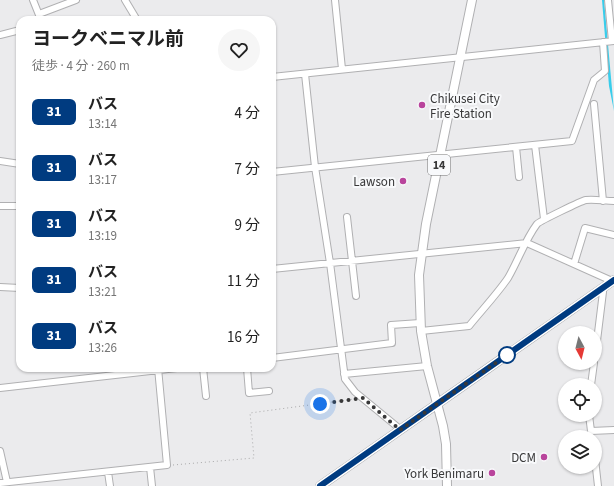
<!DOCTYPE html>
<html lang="ja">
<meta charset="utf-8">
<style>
:root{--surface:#fff;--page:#f6f6f6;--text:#222;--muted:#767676}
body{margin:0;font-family:"Source Sans 3","Noto Sans JP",sans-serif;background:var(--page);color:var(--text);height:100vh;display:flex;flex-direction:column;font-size:15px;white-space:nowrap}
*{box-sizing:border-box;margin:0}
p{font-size:13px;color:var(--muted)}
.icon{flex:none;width:22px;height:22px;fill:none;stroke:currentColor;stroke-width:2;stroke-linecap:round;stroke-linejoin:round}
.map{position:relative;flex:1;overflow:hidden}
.drawer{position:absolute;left:16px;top:16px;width:260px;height:356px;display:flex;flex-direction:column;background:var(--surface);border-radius:12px;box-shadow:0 1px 3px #0004}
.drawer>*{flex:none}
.badge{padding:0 8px;border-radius:6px;font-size:14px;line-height:26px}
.needle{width:26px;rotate:173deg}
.controls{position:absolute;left:558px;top:326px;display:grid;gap:8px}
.controls a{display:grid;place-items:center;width:44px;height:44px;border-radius:50%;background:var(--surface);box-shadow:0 1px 3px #0004;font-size:20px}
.you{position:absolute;width:20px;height:20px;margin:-10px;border:3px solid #fff;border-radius:50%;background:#1a73e8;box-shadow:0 0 0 6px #1a73e833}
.map>.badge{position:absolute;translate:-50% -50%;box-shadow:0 0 0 2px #fff}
.round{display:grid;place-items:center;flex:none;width:42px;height:42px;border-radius:21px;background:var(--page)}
.head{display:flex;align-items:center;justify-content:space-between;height:68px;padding:0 16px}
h1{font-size:19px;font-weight:700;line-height:30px}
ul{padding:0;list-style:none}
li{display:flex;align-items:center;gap:12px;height:56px;padding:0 16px}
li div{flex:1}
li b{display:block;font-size:15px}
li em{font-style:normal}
li .badge{min-width:44px;font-weight:700;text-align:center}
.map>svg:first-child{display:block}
.water{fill:#39cdeb}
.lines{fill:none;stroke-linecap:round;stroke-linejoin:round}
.minor-casing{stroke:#b0b0b2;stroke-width:8}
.major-casing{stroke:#b0b0b2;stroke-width:10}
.path{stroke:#a9a9aa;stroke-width:1;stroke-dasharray:1 3;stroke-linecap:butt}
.minor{stroke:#fff;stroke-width:6}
.major{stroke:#fff;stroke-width:8}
.line-casing{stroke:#fff;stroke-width:9}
.line{stroke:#003b80;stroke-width:6}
.walk{stroke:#383839;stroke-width:4;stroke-dasharray:0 7.2}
.poi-dot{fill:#b9449c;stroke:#f8f9fb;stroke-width:1.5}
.stop-dot{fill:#fff;stroke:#003b80;stroke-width:2}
.labels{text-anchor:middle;stroke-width:4;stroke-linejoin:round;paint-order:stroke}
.shield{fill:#f8f9fb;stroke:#727273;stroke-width:1}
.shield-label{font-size:12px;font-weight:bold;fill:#383839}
.poi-label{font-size:13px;fill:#383839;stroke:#f8f9fb;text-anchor:end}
</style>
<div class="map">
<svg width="614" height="486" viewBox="0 0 614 486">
<rect width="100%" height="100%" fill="#ebebed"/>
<path class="water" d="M602,0H604L614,111L609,86Z"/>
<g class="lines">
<g class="minor-casing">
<path id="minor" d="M33,0L41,20
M125,0L137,20
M335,0L342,69
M608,0L612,41
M39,14L76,0
M0,35L20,30
M305,74L315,167L330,263L345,379L355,392L400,429
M272,77L614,41
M594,104L603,201
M535,145L544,219
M516,147L519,177
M0,161L20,164
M272,172L572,141L594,80L605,71L603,42
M0,206H20
M347,217L356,296
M574,264L585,228L614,235
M272,269L527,243L612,281
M0,287L20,288
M421,331L469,326C482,310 497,294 508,278C518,261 525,240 537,224C540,221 581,201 586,200C595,199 605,201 614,201
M595,357L603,292L601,289
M272,358L392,343L391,325L420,323
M203,368L206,396
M247,368L249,393L269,391
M344,374L427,366
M591,385L594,363
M0,388L177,368
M589,415L591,431L614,430
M0,451L7,482
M595,459L598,486
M150,467L152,486
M108,472L110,486
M0,483L167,465L158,368"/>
</g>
<g class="major-casing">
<path id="major" d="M320,486L614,280
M447,486L446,444L443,426L427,366L421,331L419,275L426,224L472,0"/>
</g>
<path class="path" d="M173,465L254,458L250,413L354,399"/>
<use href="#minor" class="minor"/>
<use href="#major" class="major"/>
</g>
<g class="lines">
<g class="line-casing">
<path id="line" d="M320,486L614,280"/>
</g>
<use href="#line" class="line"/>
<path class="walk" d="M320,404L363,398L400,430L507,355"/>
</g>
<g class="poi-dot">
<circle cx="422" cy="105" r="4"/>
<circle cx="403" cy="181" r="4"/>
<circle cx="544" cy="457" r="4"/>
<circle cx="492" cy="473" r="4"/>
</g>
<circle class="stop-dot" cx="507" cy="355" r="8"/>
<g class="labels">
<rect class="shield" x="428" y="155" width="22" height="20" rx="3"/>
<g class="shield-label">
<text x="439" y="169">14</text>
</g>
<g class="poi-label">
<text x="430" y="103" text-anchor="start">Chikusei City<tspan x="430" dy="15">Fire Station</tspan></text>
<text x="395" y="186">Lawson</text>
<text x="536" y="462">DCM</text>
<text x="484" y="478">York Benimaru</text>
</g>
</g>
</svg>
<div class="controls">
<a><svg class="needle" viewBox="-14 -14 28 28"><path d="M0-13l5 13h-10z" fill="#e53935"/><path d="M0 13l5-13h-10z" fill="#767676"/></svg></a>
<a><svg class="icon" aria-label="locate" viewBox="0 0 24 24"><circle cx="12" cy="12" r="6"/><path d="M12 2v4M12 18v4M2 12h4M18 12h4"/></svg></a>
<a><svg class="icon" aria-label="layers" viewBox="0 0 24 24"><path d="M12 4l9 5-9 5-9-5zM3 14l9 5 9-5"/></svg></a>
</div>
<div class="you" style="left:320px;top:404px"></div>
<section class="drawer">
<div class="head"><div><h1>ヨークベニマル前</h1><p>徒歩 · 4 分 · 260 m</p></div><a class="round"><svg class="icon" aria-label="heart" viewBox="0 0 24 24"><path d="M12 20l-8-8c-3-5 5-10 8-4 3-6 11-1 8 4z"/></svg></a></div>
<ul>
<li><span class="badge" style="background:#003b80;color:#fff">31</span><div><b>バス</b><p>13:14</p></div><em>4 分</em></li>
<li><span class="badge" style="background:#003b80;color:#fff">31</span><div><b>バス</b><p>13:17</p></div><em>7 分</em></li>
<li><span class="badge" style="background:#003b80;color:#fff">31</span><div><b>バス</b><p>13:19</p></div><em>9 分</em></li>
<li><span class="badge" style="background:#003b80;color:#fff">31</span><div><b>バス</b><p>13:21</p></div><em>11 分</em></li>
<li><span class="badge" style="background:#003b80;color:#fff">31</span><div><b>バス</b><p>13:26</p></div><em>16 分</em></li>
</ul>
</section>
</div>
